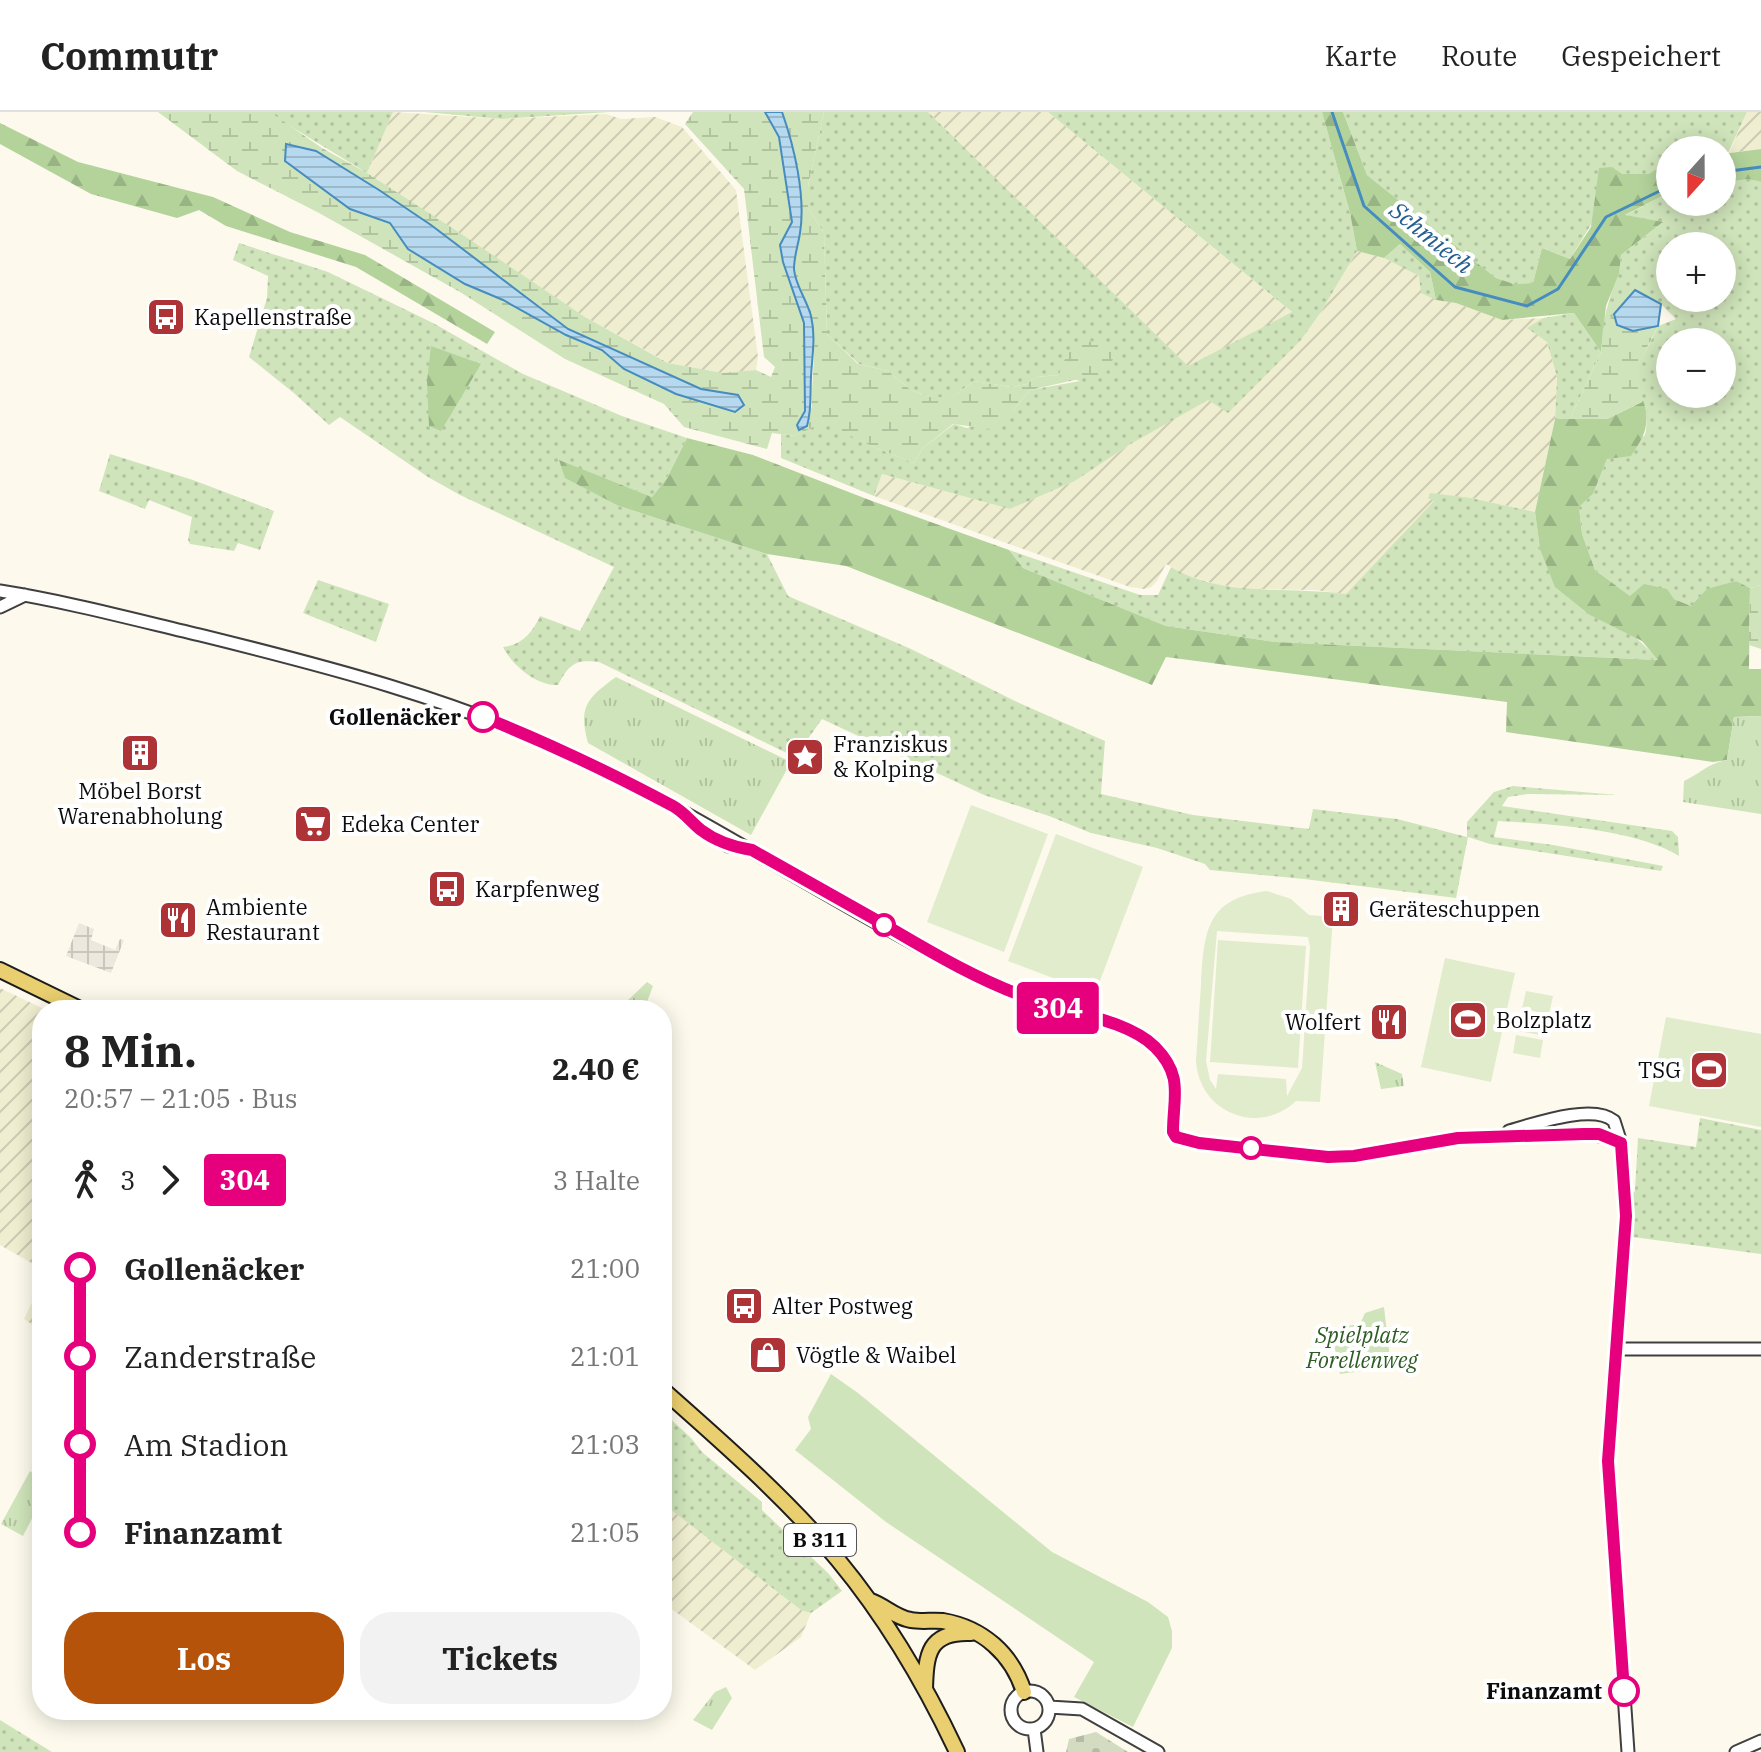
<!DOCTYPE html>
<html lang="de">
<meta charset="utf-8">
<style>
:root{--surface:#fff;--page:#f2f2f2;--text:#222;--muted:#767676;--line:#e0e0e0;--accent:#b45309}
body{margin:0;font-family:"IBM Plex Serif",serif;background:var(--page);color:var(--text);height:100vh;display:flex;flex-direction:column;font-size:30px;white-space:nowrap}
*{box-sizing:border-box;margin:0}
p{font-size:26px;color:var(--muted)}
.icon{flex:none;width:44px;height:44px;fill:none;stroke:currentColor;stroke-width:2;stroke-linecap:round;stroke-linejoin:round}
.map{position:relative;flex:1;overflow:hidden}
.sheet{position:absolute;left:32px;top:888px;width:640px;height:720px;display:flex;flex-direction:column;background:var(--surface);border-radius:32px;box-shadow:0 4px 20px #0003}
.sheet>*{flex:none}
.badge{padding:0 16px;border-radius:6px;font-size:28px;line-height:52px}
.needle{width:52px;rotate:201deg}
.buttons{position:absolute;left:1656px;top:24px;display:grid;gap:16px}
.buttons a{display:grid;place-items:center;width:80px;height:80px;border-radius:50%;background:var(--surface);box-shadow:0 4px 20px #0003;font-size:40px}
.map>.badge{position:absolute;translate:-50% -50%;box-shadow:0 0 0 4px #fff}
.legs{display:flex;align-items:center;gap:12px;height:88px;padding:0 32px;font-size:26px}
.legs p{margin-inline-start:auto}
.overview{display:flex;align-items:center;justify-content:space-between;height:136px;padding:0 32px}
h1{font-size:44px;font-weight:800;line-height:60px}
.cta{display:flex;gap:16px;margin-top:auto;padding:16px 32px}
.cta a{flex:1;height:92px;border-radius:32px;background:var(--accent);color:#fff;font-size:32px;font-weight:800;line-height:92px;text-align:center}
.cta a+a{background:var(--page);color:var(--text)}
ul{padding:0 32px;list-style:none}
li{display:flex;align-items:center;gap:28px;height:88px;font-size:30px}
li i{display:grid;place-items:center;width:12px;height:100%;margin:0 10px;background:currentColor}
li i::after{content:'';width:20px;height:20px;margin:-10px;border:6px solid;border-radius:50%;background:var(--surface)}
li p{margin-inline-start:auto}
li:first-child i{background:linear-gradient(#0000 50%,currentColor 0)}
li:last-child i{background:linear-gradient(currentColor 50%,#0000 0)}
header{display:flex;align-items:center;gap:48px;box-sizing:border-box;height:112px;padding:0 40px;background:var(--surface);border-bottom:2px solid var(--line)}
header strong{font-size:38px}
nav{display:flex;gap:44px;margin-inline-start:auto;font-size:28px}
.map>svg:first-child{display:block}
.farmland{fill:url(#farmland-furrows)}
.grass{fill:url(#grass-dots);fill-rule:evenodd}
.forest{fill:url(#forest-firs)}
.wetland{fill:url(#wetland-marsh);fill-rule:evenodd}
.cemetery{fill:url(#cemetery-stones)}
.park{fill:url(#park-tufts)}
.garden{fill:#cfe4ba}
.pitch{fill:#e0eccb;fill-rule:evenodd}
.plaza{fill:url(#plaza-grid)}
.water{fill:url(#water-rules);stroke:#468cbe;stroke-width:2}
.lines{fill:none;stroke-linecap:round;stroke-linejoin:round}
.stream{stroke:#468cbe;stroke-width:3}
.minor-casing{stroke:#3f3f3f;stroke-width:15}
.major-casing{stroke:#1d1d1d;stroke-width:18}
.minor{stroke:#fff;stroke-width:11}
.major{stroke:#eacf70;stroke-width:14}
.line-1-casing{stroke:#fff;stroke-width:18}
.line-1{stroke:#e6007e;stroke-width:12}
.stop-1-dot{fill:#fff;stroke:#e6007e;stroke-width:4}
.labels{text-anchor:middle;stroke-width:8;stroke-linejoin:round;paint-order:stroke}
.shield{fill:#fff;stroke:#555;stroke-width:2}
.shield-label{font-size:20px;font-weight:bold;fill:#0c0c0c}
.poi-label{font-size:22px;fill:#0c0c0c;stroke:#fff;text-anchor:start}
.stop-label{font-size:22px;font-weight:bold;fill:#0c0c0c;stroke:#fff;text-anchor:end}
.park-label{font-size:22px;font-style:italic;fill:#2e5c24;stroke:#fff}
.water-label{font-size:24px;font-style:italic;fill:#235e90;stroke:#fff}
</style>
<header>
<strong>Commutr</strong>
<nav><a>Karte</a><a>Route</a><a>Gespeichert</a></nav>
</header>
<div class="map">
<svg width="1761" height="1640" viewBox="0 0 1761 1640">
<defs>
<pattern id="farmland-furrows" width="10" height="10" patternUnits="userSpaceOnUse" patternTransform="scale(2)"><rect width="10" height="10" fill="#f0eed0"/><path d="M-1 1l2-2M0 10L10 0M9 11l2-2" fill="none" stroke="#cdcbb1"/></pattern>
<pattern id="grass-dots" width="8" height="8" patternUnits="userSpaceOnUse" patternTransform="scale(2)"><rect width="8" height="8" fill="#cfe4ba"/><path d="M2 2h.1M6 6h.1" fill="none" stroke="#b1c29f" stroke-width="1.8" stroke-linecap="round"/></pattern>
<pattern id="forest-firs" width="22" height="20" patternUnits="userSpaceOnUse" patternTransform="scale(2)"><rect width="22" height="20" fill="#b3d39b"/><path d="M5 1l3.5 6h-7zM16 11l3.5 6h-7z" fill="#99b484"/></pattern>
<pattern id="wetland-marsh" width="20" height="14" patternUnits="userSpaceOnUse" patternTransform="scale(2)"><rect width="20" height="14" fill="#cfe4ba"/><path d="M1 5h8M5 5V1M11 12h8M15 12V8" fill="none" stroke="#b1c29f"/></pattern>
<pattern id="cemetery-stones" width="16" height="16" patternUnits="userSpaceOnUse" patternTransform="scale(2)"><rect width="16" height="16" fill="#d3dcc1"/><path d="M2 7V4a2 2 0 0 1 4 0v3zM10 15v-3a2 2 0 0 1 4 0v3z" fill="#b4bca5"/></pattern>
<pattern id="park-tufts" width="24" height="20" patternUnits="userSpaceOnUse" patternTransform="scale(2)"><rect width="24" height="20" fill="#cfe4ba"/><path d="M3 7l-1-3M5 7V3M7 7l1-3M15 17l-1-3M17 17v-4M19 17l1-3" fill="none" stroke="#b1c29f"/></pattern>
<pattern id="plaza-grid" width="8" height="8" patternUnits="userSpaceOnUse" patternTransform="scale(2)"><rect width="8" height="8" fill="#ece8dd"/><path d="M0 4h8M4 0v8" fill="none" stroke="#c9c6bc"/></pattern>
<pattern id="water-rules" width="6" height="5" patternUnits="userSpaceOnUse" patternTransform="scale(2)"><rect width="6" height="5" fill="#b7d9ef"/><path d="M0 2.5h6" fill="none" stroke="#9cb9cc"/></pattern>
</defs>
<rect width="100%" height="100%" fill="#fdfaed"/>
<path class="farmland" d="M393,0L502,7L606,2L621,7L655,5L682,15L736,78L758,245L756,258L722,262L669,251L585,205L367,61Z
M928,0H1048L1293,201L1188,255Z
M1747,0H1761V37L1729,41Z
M1357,139L1384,146L1419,164L1436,188L1456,191L1502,208L1543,206L1528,216L1547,230L1557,265L1555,307L1535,400L1471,386H1428L1435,389L1346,482L1315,478L1249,477L1215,472L1184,462L1166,452L1157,469L1151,475L1144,477L1130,475L874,384L882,362L1010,397L1075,369L1129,333L1208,287L1301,228L1321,200Z
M0,876L46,898H42V1157L0,1133Z
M42,1170V1219L24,1207Z
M662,1391L801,1498L811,1501L801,1525L755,1558L662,1490Z"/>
<path class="grass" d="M267,0H393L367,61Z
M424,0H610L502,7Z
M824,0H928L1188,254L1292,200L1048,0H1322L1350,101L1357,139L1321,200L1301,228L1228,301L1208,288L1129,333L1075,369L1010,397L882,362L874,384L781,346V322L795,324L823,309L869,333L914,351L923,336L954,312L967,316L1013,299L1030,278L1080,269L1059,263L1036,265L1027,272L1011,275L974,269L952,285H930L911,278L888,259L859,252L827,222L824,121L808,96V74Z
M1343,0H1747L1728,41L1722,42V38H1670V48L1650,62H1622L1570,147L1542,136L1533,171L1514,172L1496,166L1367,63Z
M1748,67L1761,70V473L1750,476L1735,469L1691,494L1674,487L1630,484L1595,458L1582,422L1579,395L1593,382L1607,347L1645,323C1652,295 1632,279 1636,261C1640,246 1652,229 1658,214L1676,207L1661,192L1635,178L1603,217C1606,191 1617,169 1621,143L1662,111L1624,104L1670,80V90H1722V71ZM1670,134H1722V186H1670ZM1670,230H1722V282H1670Z
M239,131L328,160L433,211L523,262L622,304L687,326L667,366L652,385L559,349L619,394L767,442L788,484L911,537L1017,590L1105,629L1101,682L1193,703L1309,717L1313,697L1397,707L1467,725V710L1494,680L1513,674L1617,683L1528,682L1508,685L1502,694L1672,719L1678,725L1679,744C1635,717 1550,712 1498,709L1494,725L1553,733L1663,754L1661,759L1490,732L1468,725L1456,786L1304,767L1210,758L1205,752L1157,736L1091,721L1049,704L984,683L822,607L795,645L599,550C574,547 569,553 558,573C537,574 512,553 503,535C522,533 533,520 540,504L580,519L614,455L460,383L428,365L340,305L329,313L295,282L249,245L267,186L268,164L233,148Z
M1400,132L1430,160L1436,188L1421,181L1419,164L1384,146Z
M1574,201L1601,240L1570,307H1555L1557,265L1547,230L1527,216L1543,206Z
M110,342L193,368L274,399L260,438L238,431L234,439L190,432L188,428L192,405L149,388L145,397L99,379Z
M1430,381L1471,386L1535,400L1540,437L1660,548L1275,530L1166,514L1023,456L1009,438L1140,483H1158L1171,455C1224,486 1287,474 1346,482L1434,389L1428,386Z
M318,468L389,492L376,530L303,501Z
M1700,1006L1761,1018V1142L1625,1124L1626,1088L1635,1079L1638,1026L1696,1035Z
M662,1299L692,1327L702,1340L762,1390V1398L829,1462L842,1479L811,1501L801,1498L662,1391Z
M0,1608L52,1640H0Z"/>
<path class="forest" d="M1322,0H1343L1367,63L1496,166L1514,172L1533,171L1542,136L1570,147L1591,115L1599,56L1612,55L1622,62H1649L1670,48V80L1625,103L1663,110L1621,143L1619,161L1606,194L1601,240L1574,201L1502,208L1456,191L1436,188L1430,160L1400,132L1384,146L1357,139L1350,101Z
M0,11L78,50L213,85L290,120L365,143L495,220L487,232L356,155L226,114L199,98L177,106L91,82L0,32Z
M1761,37V70L1748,67L1722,71V42Z
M431,234L481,252L441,319L429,314L427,269Z
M1644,289C1649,316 1646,321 1631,344L1607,347L1593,382L1579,395L1582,422L1595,458L1630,484L1644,472L1667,477L1674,487L1691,494L1707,477L1736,469L1750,476L1749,557H1761V604L1734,605L1727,648L1713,650L1506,620L1507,590L1166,545L1152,573L846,454L767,442L619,394L565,366L559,348L652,385L667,366L687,326L753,343L872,389L1009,438L1023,456L1166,514L1275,530L1658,548L1642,529L1590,503L1555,475L1540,437L1535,400L1555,307H1607Z"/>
<path class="wetland" d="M158,0H270L322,36L367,61L460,121L585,205L668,251L722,261L756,258L771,265L775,255L764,245L744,77L685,12L693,0H765L779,25L792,111L780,133L783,150L804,210L805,299L797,313L812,295C811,265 818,233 811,203C807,188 795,173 794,157C794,143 798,134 800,121C806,84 794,35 782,0H824L808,74V96L824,121L827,222L858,252L888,259L911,278L930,285H952L974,269L1011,275L1027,272L1036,265L1059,263C1067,236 1078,225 1106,231L1114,245L1106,261L1030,278L1013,299L989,317L953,312L923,336L914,351L869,333L823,310L795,324L772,321L767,337L684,315L664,292L565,247L460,180L319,101L237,59ZM316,39L431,113L568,217L701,277L737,283L676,282L624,257L602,238L566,223L503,188L465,172L408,137L390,111Z
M1614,202L1617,213L1633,219L1658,214C1645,242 1629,259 1644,289L1607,307H1570L1601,240L1603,217Z
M1761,473V537L1749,533L1750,476Z"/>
<path class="cemetery" d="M1096,1620L1128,1640H1066L1069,1627Z"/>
<path class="park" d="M616,565L791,650L751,723L588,631C578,595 587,586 616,565Z
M1761,604V702L1683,690L1684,669C1701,661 1709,651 1727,648L1734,605Z
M647,870L653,874L644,898H627L625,891Z
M1375,950L1402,962L1404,974L1381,977Z
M1384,1195L1391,1255L1340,1262L1331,1217L1360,1212L1365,1201Z
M30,1359L42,1368V1387L23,1424L1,1412Z
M726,1575L732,1586L712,1618L693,1608L715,1580Z"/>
<path class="garden" d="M831,1262L858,1281L1052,1440L1148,1490L1168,1505L1172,1519V1536L1133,1615L1074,1585L1094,1550L886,1410L795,1338L811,1317L808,1305Z"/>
<path class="pitch" d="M971,693L1048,722L1004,840L927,810Z
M1056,722L1143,755L1095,882L1008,849Z
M1267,779L1291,787L1309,803L1333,805L1320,990L1296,989C1258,1025 1198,1000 1196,948C1198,923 1199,898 1201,873C1204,820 1206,786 1267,779ZM1217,819L1308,825L1310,835L1302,956L1287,984L1286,967L1218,962L1216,977L1210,968L1206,949Z
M1218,828L1306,834L1298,956L1210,950Z
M1445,846L1515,861L1491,970L1421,955Z
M1526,879L1553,884L1549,902L1522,897Z
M1521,901L1548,906L1545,924L1518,919Z
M1666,905L1761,922V1015L1649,994Z
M1516,923L1543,928L1540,946L1513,941Z"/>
<path class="plaza" d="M79,811L94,817L91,828L115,838L120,827L124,828L111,861L66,844Z"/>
<path class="water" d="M765,0H782C794,34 806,84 800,121C798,134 794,144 794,157C795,173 807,188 811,204C816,225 812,244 811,265C810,282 812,296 807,314L799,318L797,313L805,299L804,211L783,150L780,133L792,110L779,25Z
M286,32L316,39L379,78L431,113L568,217L701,277L738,283L744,293L735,300L676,282L624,257L602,238L566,223L503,188L465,172L408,137L390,111L350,97L285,49Z
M1635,178L1661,192L1658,214L1633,219L1617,213L1614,202Z"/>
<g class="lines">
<path class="stream" d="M1332,0L1364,94L1455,175L1527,194L1558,177L1606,105L1670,74
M1722,60L1761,55"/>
<g class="minor-casing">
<path id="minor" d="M0,479C69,490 136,508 204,524C329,555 453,587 570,642C706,705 831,791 966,859C990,871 1015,882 1040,890C1073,901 1128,909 1153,933C1184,962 1174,984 1173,1020L1176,1025L1188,1029L1328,1045L1354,1044L1458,1026L1584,1022L1610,1025L1621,1031
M0,495L25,483
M698,715L728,734L744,737
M1509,1019C1534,1012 1593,991 1614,1009L1621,1031L1626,1104L1608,1349L1628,1640
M1616,1237H1761
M1011 1598a19 19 0 1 1 38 0a19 19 0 1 1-38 0Z
M1049,1595L1082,1597L1158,1640
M1034,1617L1037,1640
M1736,1640L1761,1629"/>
</g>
<g class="major-casing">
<path id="major" d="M0,858L82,898
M662,1277C721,1329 788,1388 838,1448C886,1506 925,1572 957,1640
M871,1489C885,1494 896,1506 911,1508C921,1510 932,1508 943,1509C983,1516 1012,1542 1024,1580
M925,1577C926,1543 928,1519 971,1521"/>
</g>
<use href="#minor" class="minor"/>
<use href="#major" class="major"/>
</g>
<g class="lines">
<g class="line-1-casing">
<path id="line-1" d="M483,605C549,631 611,661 673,694C684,700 691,710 701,718C717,730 733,735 752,738C796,763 840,788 885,813C934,842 983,871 1037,889C1072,901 1129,909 1155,935C1184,964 1173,985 1173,1020L1176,1025L1199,1031L1328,1045L1354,1044L1458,1026L1584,1022H1599L1621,1031L1626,1104L1608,1349L1624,1579"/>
</g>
<use href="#line-1" class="line-1"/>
</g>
<defs>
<g id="bus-square" transform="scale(2)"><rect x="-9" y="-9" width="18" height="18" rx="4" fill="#ad3337" stroke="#fff"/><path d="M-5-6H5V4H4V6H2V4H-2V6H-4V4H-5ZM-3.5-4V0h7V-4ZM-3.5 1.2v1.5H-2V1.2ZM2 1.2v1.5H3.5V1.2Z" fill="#fff"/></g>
<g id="building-square" transform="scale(2)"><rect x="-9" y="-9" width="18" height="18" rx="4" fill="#ad3337" stroke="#fff"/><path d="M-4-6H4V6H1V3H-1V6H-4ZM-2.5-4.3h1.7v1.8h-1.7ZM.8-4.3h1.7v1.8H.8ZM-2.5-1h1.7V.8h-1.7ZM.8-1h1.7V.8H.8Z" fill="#fff"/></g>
<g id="sight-square" transform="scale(2)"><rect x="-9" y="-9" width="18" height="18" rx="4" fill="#ad3337" stroke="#fff"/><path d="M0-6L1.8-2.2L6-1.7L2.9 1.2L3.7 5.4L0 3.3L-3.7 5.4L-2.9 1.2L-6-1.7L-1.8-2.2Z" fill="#fff"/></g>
<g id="supermarket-square" transform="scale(2)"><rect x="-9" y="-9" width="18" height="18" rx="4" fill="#ad3337" stroke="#fff"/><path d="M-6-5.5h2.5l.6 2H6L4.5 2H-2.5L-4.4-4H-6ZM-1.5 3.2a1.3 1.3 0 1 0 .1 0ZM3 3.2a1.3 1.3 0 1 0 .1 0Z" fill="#fff"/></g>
<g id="restaurant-square" transform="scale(2)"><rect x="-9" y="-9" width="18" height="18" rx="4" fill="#ad3337" stroke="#fff"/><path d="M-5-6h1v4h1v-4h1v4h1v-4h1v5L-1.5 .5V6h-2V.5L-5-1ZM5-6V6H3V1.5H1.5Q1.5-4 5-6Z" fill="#fff"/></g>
<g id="stadium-square" transform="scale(2)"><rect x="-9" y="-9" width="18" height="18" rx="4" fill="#ad3337" stroke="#fff"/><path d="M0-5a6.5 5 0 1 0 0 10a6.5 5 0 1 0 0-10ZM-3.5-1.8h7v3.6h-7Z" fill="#fff"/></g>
<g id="shop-square" transform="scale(2)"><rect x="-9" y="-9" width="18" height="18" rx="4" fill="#ad3337" stroke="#fff"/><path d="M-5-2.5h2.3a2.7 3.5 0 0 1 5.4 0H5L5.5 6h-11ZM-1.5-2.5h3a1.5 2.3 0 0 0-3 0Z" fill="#fff"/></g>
</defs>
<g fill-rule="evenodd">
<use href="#bus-square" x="166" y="205"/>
<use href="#building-square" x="140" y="641"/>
<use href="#sight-square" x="805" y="645"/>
<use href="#supermarket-square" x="313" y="712"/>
<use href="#bus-square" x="447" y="777"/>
<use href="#building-square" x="1341" y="797"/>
<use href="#restaurant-square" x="178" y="808"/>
<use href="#stadium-square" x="1468" y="908"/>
<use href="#restaurant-square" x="1389" y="910"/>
<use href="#stadium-square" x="1709" y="958"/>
<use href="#bus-square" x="744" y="1194"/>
<use href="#shop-square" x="768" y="1243"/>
</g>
<g class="stop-1-dot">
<circle cx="483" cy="605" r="14"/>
<circle cx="884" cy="813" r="10"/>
<circle cx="1251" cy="1036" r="10"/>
<circle cx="1624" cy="1579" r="14"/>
</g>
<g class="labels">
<rect class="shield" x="784" y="1412" width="72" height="32" rx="6"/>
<g class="shield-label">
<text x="820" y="1435">B 311</text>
</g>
<g class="poi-label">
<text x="194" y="213">Kapellenstraße</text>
<text x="833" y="640">Franziskus<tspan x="833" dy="25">&amp; Kolping</tspan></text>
<text x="140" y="687" text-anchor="middle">Möbel Borst<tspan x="140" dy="25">Warenabholung</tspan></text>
<text x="341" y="720">Edeka Center</text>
<text x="475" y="785">Karpfenweg</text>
<text x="206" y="803">Ambiente<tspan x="206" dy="25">Restaurant</tspan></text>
<text x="1369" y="805">Geräteschuppen</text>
<text x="1496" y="916">Bolzplatz</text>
<text x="1361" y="918" text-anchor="end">Wolfert</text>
<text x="1681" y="966" text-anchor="end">TSG</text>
<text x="772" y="1202">Alter Postweg</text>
<text x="796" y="1251">Vögtle &amp; Waibel</text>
</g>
<g class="stop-label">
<text x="461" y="613">Gollenäcker</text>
<text x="1602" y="1587">Finanzamt</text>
</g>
<g class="park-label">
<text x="1362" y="1231">Spielplatz<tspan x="1362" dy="25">Forellenweg</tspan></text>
</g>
<g class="water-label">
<text transform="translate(1431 126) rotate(39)" y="8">Schmiech</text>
</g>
</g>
</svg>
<div class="buttons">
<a><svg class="needle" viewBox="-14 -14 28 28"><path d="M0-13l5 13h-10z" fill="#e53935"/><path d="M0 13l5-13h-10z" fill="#767676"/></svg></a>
<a>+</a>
<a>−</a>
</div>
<b class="badge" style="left:1058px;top:896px;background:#e6007e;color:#fff">304</b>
<section class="sheet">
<div class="overview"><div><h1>8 Min.</h1><p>20:57 – 21:05 · Bus</p></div><b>2.40 €</b></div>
<div class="legs"><svg class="icon" aria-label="walk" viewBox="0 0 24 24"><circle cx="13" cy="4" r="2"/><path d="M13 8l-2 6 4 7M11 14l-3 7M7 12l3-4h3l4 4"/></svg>3<svg class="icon" aria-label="forward" viewBox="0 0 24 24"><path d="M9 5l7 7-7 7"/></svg><b class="badge" style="background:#e6007e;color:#fff">304</b><p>3 Halte</p></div>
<ul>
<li><i style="color:#e6007e"></i><b>Gollenäcker</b><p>21:00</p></li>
<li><i style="color:#e6007e"></i><span>Zanderstraße</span><p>21:01</p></li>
<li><i style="color:#e6007e"></i><span>Am Stadion</span><p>21:03</p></li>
<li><i style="color:#e6007e"></i><b>Finanzamt</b><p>21:05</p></li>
</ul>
<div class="cta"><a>Los</a><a>Tickets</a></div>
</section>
</div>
